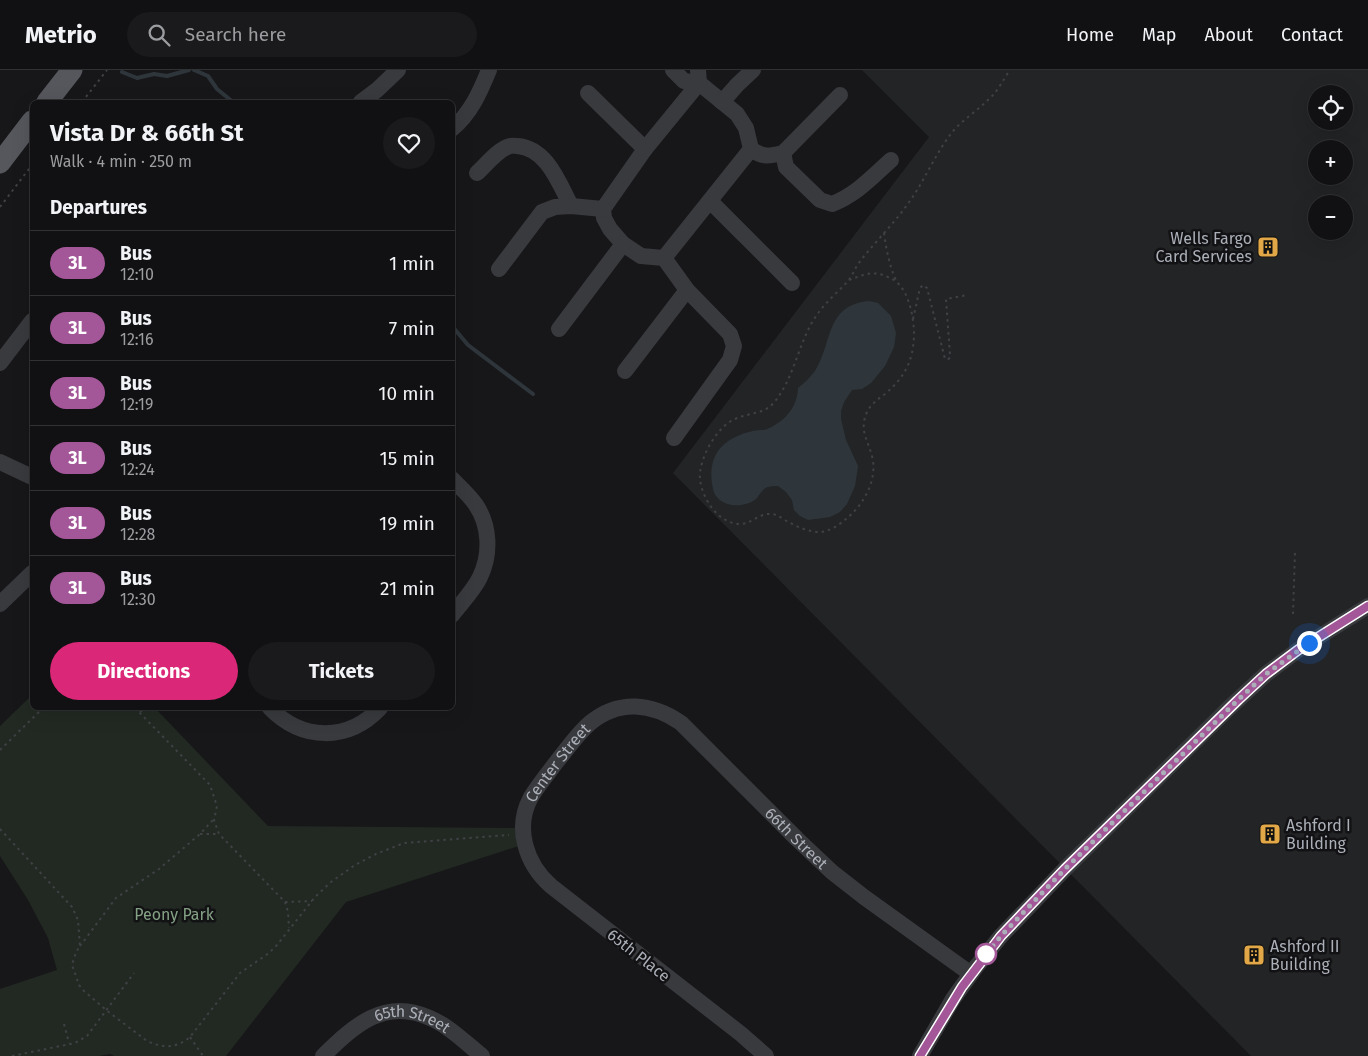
<!DOCTYPE html>
<meta charset="utf-8">
<style>
:root{--surface:#111113;--page:#1a1a1c;--text:#f1f3f6;--muted:#9c9da0;--line:#303133;--accent:#db2777}
body{margin:0;font-family:"Fira Sans",sans-serif;background:var(--page);color:var(--text);height:100vh;display:flex;flex-direction:column;font-size:19px;white-space:nowrap}
*{box-sizing:border-box;margin:0}
p{font-size:16px;color:var(--muted)}
.icon{flex:none;width:28px;height:28px;fill:none;stroke:currentColor;stroke-width:2;stroke-linecap:round;stroke-linejoin:round}
.map{position:relative;flex:1;overflow:hidden}
.side{position:absolute;left:30px;top:30px;width:425px;height:610px;display:flex;flex-direction:column;background:var(--surface);border-radius:8px;box-shadow:0 5px 20px #0002,0 0 0 1px var(--line)}
.side>*{flex:none}
.badge{padding:0 10px;border-radius:16px;font-size:18px;line-height:32px}
.controls{position:absolute;left:1308px;top:15px;display:grid;gap:10px}
.controls a{display:grid;place-items:center;width:45px;height:45px;border-radius:50%;background:var(--surface);box-shadow:0 5px 20px #0002,0 0 0 1px var(--line);font-size:25px}
.you{position:absolute;width:25px;height:25px;margin:-12px;border:4px solid #fff;border-radius:50%;background:#1a73e8;box-shadow:0 0 0 8px #1a73e833}
.map>.badge{position:absolute;translate:-50% -50%;box-shadow:0 0 0 2px #fff}
h2{padding:0 20px;font-size:19px;line-height:45px}
.round{display:grid;place-items:center;flex:none;width:52px;height:52px;border-radius:26px;background:var(--page)}
.overview{display:flex;align-items:center;justify-content:space-between;height:85px;padding:0 20px}
h1{font-size:24px;font-weight:700;line-height:38px}
.primary-button{display:flex;gap:10px;margin-top:auto;padding:10px 20px}
.primary-button a{flex:1;height:58px;border-radius:30px;background:var(--accent);color:#fff;font-size:20px;font-weight:700;line-height:58px;text-align:center}
.primary-button a+a{background:var(--page);color:var(--text)}
ul{padding:0;list-style:none}
li{display:flex;align-items:center;gap:15px;height:65px;padding:0 20px;border-top:1px solid var(--line)}
li div{flex:1}
li b{display:block;font-size:19px}
li em{font-style:normal}
li .badge{min-width:55px;font-weight:700;text-align:center}
header{display:flex;align-items:center;gap:30px;box-sizing:border-box;height:70px;padding:0 25px;background:var(--surface);border-bottom:1px solid var(--line)}
header strong{font-size:24px}
nav{display:flex;gap:28px;margin-inline-start:auto;font-size:18px}
.search{width:350px;height:45px;background:var(--page);display:flex;align-items:center;gap:12px;box-sizing:border-box;padding:0 18px;border-radius:28px;color:var(--muted);font-size:19px}
.map>svg:first-child{display:block}
.built{fill:#232426;fill-rule:evenodd}
.green{fill:#222922}
.water{fill:#2e363c}
.lines{fill:none;stroke-linecap:round;stroke-linejoin:round}
.stream{stroke:#2e363c;stroke-width:4}
.path{stroke:#3f4145;stroke-width:2;stroke-dasharray:2.5 4;stroke-linecap:butt}
.minor{stroke:#393a3e;stroke-width:16}
.major{stroke:#55575c;stroke-width:21}
.line-casing{stroke:#fff;stroke-width:11}
.line{stroke:#a35798;stroke-width:8}
.walk{stroke:#abafb8;stroke-width:5;stroke-dasharray:0 9}
.stop-dot{fill:#fff;stroke:#a35798;stroke-width:2.5}
.labels{text-anchor:middle;stroke-width:5;stroke-linejoin:round;paint-order:stroke}
.poi-label{font-size:16px;fill:#abafb8;stroke:#121214;text-anchor:start}
.street-label{font-size:16px;fill:#abafb8;stroke:#121214}
.park-label{font-size:16px;fill:#84a184;stroke:#121214}
</style>
<header>
<strong>Metrio</strong>
<div class="search"><svg class="icon" aria-label="search" viewBox="0 0 24 24"><circle cx="10" cy="10" r="6"/><path d="M15 15l6 6"/></svg>Search here</div>
<nav><a>Home</a><a>Map</a><a>About</a><a>Contact</a></nav>
</header>
<div class="map">
<svg width="1368" height="986" viewBox="0 0 1368 986">
<rect width="100%" height="100%" fill="#171719"/>
<path class="built" d="M862,0H1368V986H1251L673,403L929,67ZM1316,24H1344V51H1316ZM1316,79H1344V106H1316ZM1316,134H1344V161H1316Z"/>
<path class="green" d="M32,625V638H155L268,756L523,758L525,774L346,832L226,986H114L110,984L99,986H0V919L57,900L48,868L28,830L0,786V656Z"/>
<path class="water" d="M869,231L878,233L891,246L896,263L894,277L885,296L871,313L862,319L852,320L844,332L841,341V349L846,370L858,396L855,416L847,434L840,442L830,447L808,450L800,446L794,440L792,430L786,422L778,416C773,416 768,416 764,419C761,422 759,425 757,428C751,434 740,436 732,435C723,434 714,427 713,419C706,386 722,368 753,361C757,360 760,360 764,360C770,359 776,354 781,351C791,343 798,331 798,318C805,313 810,307 815,301C833,273 825,235 869,231Z"/>
<g class="lines">
<path class="stream" d="M194,0L208,6L217,19L233,32
M122,2L137,8L154,4L167,6L189,0
M452,256L468,275L533,324"/>
<path class="path" d="M82,32L107,0
M0,137L32,95
M884,163C886,178 889,194 895,208C897,213 901,216 904,221C911,234 914,251 914,266C913,292 904,308 885,324C878,329 871,334 867,342C858,362 870,372 873,391C876,414 862,436 846,449C839,455 827,463 818,462C806,461 795,456 785,450C780,447 776,444 771,444C760,443 752,453 742,454C719,455 702,429 700,409C698,390 717,356 735,349C750,342 765,345 776,330C796,304 799,268 819,242C827,231 838,222 847,212C852,207 854,200 858,194C873,174 892,156 907,135C925,111 935,83 954,60C964,49 978,40 989,29C998,21 1003,10 1010,0
M849,210C871,202 875,200 896,211
M913,249L920,218L923,215L927,218L944,285L945,289H948L950,288V285L946,229L967,225
M1293,544L1295,482
M135,638L210,715L217,736L214,750L219,764L285,832L288,842L289,858
M140,642L145,638
M0,680L43,638
M0,759L72,837L78,850L80,876L76,882L72,895L79,915L84,921L106,940L147,971C162,978 176,979 190,967L240,903L269,883L277,875L315,827L331,812L355,795L376,784L404,773L509,765
M200,764H218
M285,832L312,831
M80,876L116,828L159,799L200,764L213,750
M64,954L69,973
M190,967L203,986
M12,986L75,973L87,966L134,903"/>
<g class="minor">
<path d="M673,0L684,11L699,13L737,44L746,58L751,79C763,88 770,86 783,83L840,25"/>
<path d="M588,23L645,79L603,139L604,148L610,159L623,174L641,186L664,188L687,220L730,264L734,276L730,290L674,368"/>
<path d="M361,32L377,20L398,0"/>
<path d="M722,32L737,15L753,0"/>
<path d="M452,59C471,43 480,22 489,0"/>
<path d="M645,79L699,13L698,0"/>
<path d="M783,83L786,97L820,130L832,134C857,124 872,107 891,90"/>
<path d="M477,103C486,95 498,79 510,76C511,75 516,76 517,76C547,78 559,113 571,136"/>
<path d="M710,131L792,213"/>
<path d="M664,188L751,79"/>
<path d="M499,199L542,142L555,137L571,136L603,139"/>
<path d="M559,259L623,174"/>
<path d="M0,293L32,251"/>
<path d="M625,301L687,220"/>
<path d="M0,392L32,407"/>
<path d="M452,409C461,418 470,426 476,435C490,456 491,484 480,507C474,520 462,532 452,545"/>
<path d="M0,534L32,503"/>
<path d="M270,638C302,671 348,672 380,638"/>
<path id="s1" d="M323,986C354,956 384,927 430,948C449,956 466,973 482,986"/>
<path id="s2" d="M766,986L741,964L551,816C526,794 514,758 531,727C539,714 549,702 558,690C568,678 578,663 590,653C619,629 652,633 681,653L797,769L832,802L864,827L971,904"/>
<path d="M920,986L953,929L976,897L1001,866L1065,799L1229,638L1266,604L1298,580L1368,536"/>
</g>
<path class="major" d="M47,32L72,0
M0,93L32,51"/>
</g>
<g class="lines">
<g class="line-casing">
<path id="line" d="M920,986L962,917L1001,866L1065,799L1238,630L1266,604L1298,580L1368,536"/>
</g>
<use href="#line" class="line"/>
<path class="walk" d="M986,884L984,887L1001,866L1065,799L1238,630L1266,604L1309,573"/>
</g>
<defs>
<g id="building-square" transform="scale(1.125)"><rect x="-9" y="-9" width="18" height="18" rx="4" fill="#e2a847" stroke="#121214"/><path d="M-4-6H4V6H1V3H-1V6H-4ZM-2.5-4.3h1.7v1.8h-1.7ZM.8-4.3h1.7v1.8H.8ZM-2.5-1h1.7V.8h-1.7ZM.8-1h1.7V.8H.8Z" fill="#111"/></g>
</defs>
<g fill-rule="evenodd">
<use href="#building-square" x="1268" y="177"/>
<use href="#building-square" x="1270" y="764"/>
<use href="#building-square" x="1254" y="885"/>
</g>
<circle class="stop-dot" cx="986" cy="884" r="10"/>
<g class="labels">
<g class="poi-label">
<text x="1252" y="174" text-anchor="end">Wells Fargo<tspan x="1252" dy="18">Card Services</tspan></text>
<text x="1286" y="761">Ashford I<tspan x="1286" dy="18">Building</tspan></text>
<text x="1270" y="882">Ashford II<tspan x="1270" dy="18">Building</tspan></text>
</g>
<g class="street-label">
<text dy="6" stroke="none"><textPath href="#s2" startOffset="416">Center Street</textPath></text>
<text dy="6" stroke="none"><textPath href="#s2" startOffset="729">66th Street</textPath></text>
<text transform="translate(639 885) rotate(38)" y="6">65th Place</text>
<text dy="6" stroke="none"><textPath href="#s1" startOffset="105">65th Street</textPath></text>
</g>
<g class="park-label">
<text x="174" y="850">Peony Park</text>
</g>
</g>
</svg>
<div class="controls">
<a><svg class="icon" aria-label="locate" viewBox="0 0 24 24"><circle cx="12" cy="12" r="6"/><path d="M12 2v4M12 18v4M2 12h4M18 12h4"/></svg></a>
<a>+</a>
<a>−</a>
</div>
<div class="you" style="left:1309px;top:573px"></div>
<section class="side">
<div class="overview"><div><h1>Vista Dr &amp; 66th St</h1><p>Walk · 4 min · 250 m</p></div><a class="round"><svg class="icon" aria-label="heart" viewBox="0 0 24 24"><path d="M12 20l-8-8c-3-5 5-10 8-4 3-6 11-1 8 4z"/></svg></a></div>
<h2>Departures</h2>
<ul>
<li><span class="badge" style="background:#a35798;color:#fff">3L</span><div><b>Bus</b><p>12:10</p></div><em>1 min</em></li>
<li><span class="badge" style="background:#a35798;color:#fff">3L</span><div><b>Bus</b><p>12:16</p></div><em>7 min</em></li>
<li><span class="badge" style="background:#a35798;color:#fff">3L</span><div><b>Bus</b><p>12:19</p></div><em>10 min</em></li>
<li><span class="badge" style="background:#a35798;color:#fff">3L</span><div><b>Bus</b><p>12:24</p></div><em>15 min</em></li>
<li><span class="badge" style="background:#a35798;color:#fff">3L</span><div><b>Bus</b><p>12:28</p></div><em>19 min</em></li>
<li><span class="badge" style="background:#a35798;color:#fff">3L</span><div><b>Bus</b><p>12:30</p></div><em>21 min</em></li>
</ul>
<div class="primary-button"><a>Directions</a><a>Tickets</a></div>
</section>
</div>
